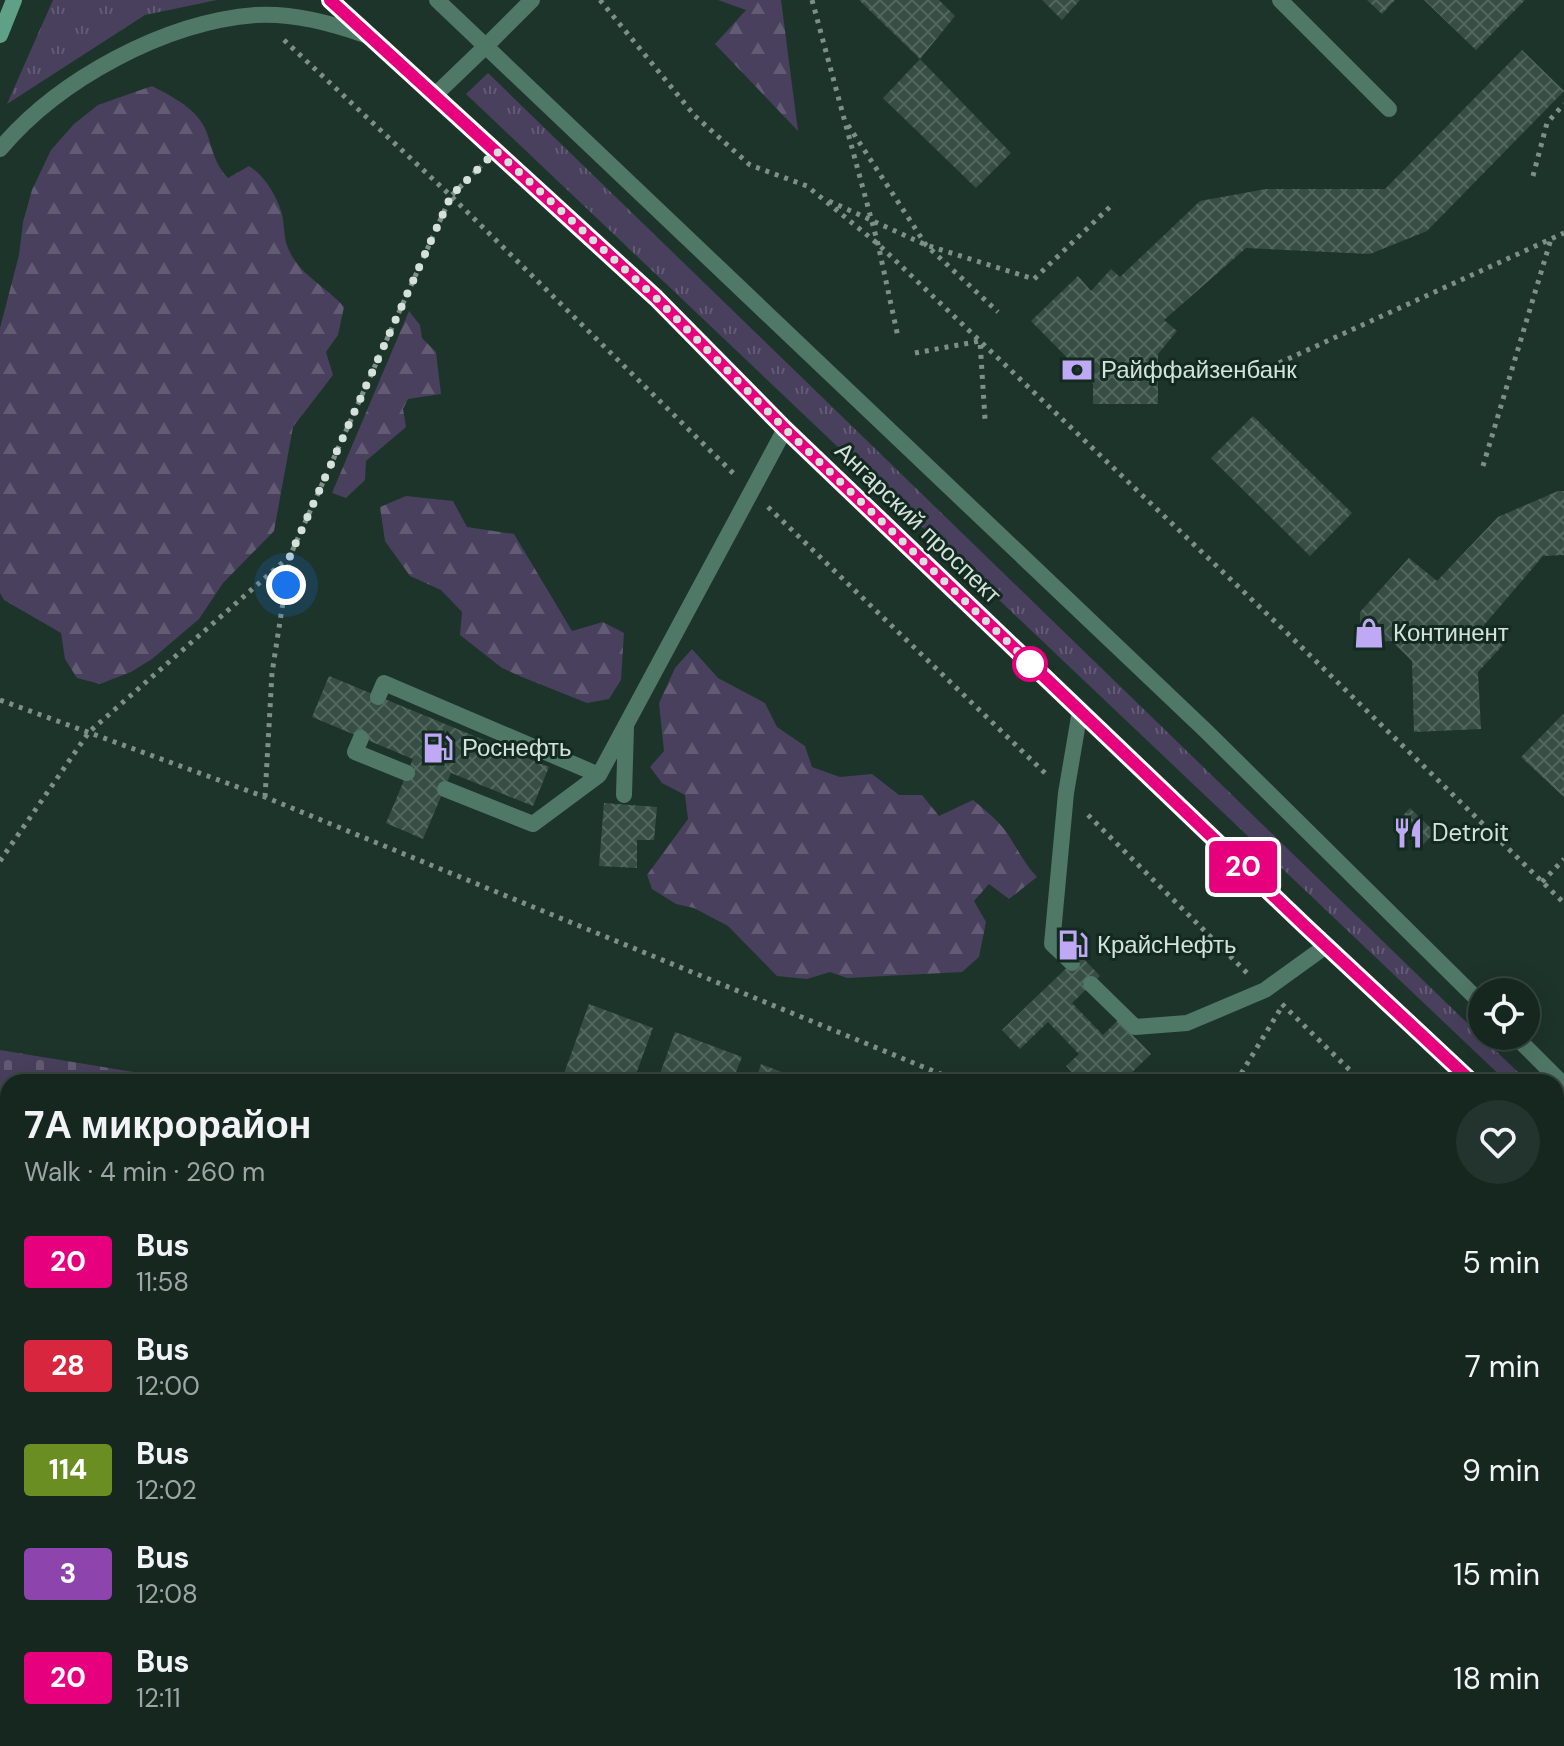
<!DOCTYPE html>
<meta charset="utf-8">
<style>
:root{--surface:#162720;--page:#23332d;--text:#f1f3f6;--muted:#9ea5a5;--line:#35443e}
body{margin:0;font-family:"DM Sans",sans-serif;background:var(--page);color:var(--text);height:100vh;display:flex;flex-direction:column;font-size:30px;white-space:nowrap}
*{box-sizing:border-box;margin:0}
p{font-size:26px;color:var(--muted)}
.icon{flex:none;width:44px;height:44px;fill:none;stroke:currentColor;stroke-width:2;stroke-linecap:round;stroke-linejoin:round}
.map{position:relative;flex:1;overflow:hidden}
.sheet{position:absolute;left:0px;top:1074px;width:1564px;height:672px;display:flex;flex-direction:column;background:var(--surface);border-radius:24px 24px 0 0;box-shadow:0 8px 32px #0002,0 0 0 2px var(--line)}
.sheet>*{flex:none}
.badge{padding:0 16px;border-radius:6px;font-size:28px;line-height:52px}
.controls{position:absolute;left:1468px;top:978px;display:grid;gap:16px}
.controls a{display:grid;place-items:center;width:72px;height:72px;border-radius:50%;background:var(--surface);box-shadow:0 8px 32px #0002,0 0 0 2px var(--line);font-size:40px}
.you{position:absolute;width:40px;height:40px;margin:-20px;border:6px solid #fff;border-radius:50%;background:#1a73e8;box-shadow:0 0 0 12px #1a73e833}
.map>.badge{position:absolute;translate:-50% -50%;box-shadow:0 0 0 4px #fff}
.round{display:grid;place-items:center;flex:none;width:84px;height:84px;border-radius:42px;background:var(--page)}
.summary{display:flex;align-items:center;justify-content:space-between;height:136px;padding:0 24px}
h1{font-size:38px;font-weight:700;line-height:60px}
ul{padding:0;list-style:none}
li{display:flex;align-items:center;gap:24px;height:104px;padding:0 24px}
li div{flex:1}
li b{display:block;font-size:30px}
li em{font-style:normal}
li .badge{min-width:88px;font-weight:700;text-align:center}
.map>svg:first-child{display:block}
.grass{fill:url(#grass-tufts)}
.forest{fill:url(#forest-firs)}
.cemetery{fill:url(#cemetery-stones)}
.building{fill:url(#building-cross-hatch)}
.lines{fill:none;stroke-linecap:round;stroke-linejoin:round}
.path{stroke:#7d9087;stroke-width:5;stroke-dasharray:4 6;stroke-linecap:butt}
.service{stroke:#507867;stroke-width:16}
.tertiary{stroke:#507867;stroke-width:16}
.secondary{stroke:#5fa186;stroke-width:16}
.line-casing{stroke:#fff;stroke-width:18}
.line{stroke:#e6007e;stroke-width:12}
.walk{stroke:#d4e2db;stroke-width:8;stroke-dasharray:0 14.4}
.stop-dot{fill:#fff;stroke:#e6007e;stroke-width:4}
.labels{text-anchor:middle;stroke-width:6;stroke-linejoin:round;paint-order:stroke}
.poi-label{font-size:24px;fill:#d4e2db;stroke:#132a21;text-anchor:start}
.street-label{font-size:24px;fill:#d4e2db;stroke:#132a21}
</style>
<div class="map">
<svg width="1564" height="1746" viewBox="0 0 1564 1746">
<defs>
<pattern id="grass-tufts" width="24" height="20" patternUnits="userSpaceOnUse" patternTransform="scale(2)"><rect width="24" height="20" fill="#48405c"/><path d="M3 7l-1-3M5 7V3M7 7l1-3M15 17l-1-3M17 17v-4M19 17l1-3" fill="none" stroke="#625b73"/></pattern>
<pattern id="forest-firs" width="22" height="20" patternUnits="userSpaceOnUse" patternTransform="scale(2)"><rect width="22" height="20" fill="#48405c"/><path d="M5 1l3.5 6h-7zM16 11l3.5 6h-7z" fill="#625b73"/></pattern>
<pattern id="cemetery-stones" width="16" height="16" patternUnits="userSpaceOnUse" patternTransform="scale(2)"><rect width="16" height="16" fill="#48405c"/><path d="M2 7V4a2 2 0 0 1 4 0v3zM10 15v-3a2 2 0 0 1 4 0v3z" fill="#625b73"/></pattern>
<pattern id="building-cross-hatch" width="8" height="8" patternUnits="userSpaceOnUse" patternTransform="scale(2)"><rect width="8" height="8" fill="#364e44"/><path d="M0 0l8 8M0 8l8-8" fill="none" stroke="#52675e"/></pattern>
</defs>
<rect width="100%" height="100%" fill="#1d342a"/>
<path class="grass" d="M53,0H217L145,15L7,104Z
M488,73L1528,1082H1507L466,94Z"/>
<path class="forest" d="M718,0H781L798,131L715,44L746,10Z
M152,86C169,95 188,104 200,120C213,138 209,158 228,178L249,166C264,175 276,195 281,211C285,223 283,237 288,248C298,274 327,287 344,307L338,335L326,352L333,375L293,427L274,531L223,583L199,619L152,659L131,672L100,684L77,678L65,659L61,633L4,600L0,593V328L19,255L23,222L32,190L51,150L74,124L98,105Z
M409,311L420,325L422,338L436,352L441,394L408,399L403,409L406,427L366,461L365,480L346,498L332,493Z
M406,496L453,501L467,527L514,534L572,631L603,622L624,633L621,680L609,699L587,703L522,677L502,668L460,635L462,612L441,590L410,576L385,541L380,507Z
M692,649L718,678L765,703L777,727L805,746L812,767L840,777L872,774L899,795H922L939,816L973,800C985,810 998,820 1007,833C1017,848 1024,863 1037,877L1009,899L989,884L974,901L986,922L979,957L962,972L847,978L830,972L807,979L777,976L728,926L694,908L676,904L652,889L647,875L688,819L685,795L662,783L650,767L664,751L659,703L675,668Z"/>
<path class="cemetery" d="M0,1050L194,1082H8V1738H766L776,1746H0Z"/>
<path class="building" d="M859,0H939L955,16L920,59Z
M1042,0H1080L1062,20Z
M1367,0H1395L1382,14Z
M1424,0H1525L1476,50Z
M1522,50L1564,91L1427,231L1370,254L1246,248L1164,320L1177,331L1158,354V404H1093V384L1031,321L1078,276L1091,291L1111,269L1120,277L1200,201L1266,189H1385Z
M920,59L1011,153L976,188L883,98Z
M1253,416L1352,513L1310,556L1211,458Z
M1558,491H1564V555L1543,556L1484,625L1503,645L1478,672L1481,729L1414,732L1412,661L1392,641L1360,643V612L1409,558L1437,581L1498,517Z
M329,676L549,767L533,806L451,773L423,839L386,823L413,759L312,717Z
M1563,714L1564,716V797L1521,757Z
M604,803L657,807L654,840H637V868L599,866Z
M1410,808L1435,832L1421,847L1396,823Z
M1080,955L1100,976L1072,1003L1103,1035L1118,1020L1151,1054L1122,1082H1081L1066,1066L1079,1054L1048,1022L1020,1049L1002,1030Z
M589,1004L653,1028L633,1082H561Z
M675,1032L742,1057L732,1082H657Z
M761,1064L808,1082H755Z
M1040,1738H1084L1081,1746H1037Z"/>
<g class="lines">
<path class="path" d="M600,0L695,116L750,165L807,186L878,244L1286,632L1564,903
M812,0L878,244L898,337
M284,40L451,196L735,475
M848,125L926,245L998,312
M1533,176L1547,123L1564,104
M829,201L926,245L1034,279L1114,203
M915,353L980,341L985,419
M1279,363L1564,233
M1483,466L1551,239
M768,507L1046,774
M0,700L265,797L960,1082
M265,797L272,673L290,557
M1088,815L1248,974
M0,861L89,732L290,556L451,196L481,166
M1542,882L1564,859
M1282,1004L1362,1082
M1236,1082L1281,1008
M1556,1270L1564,1278
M1556,1415L1564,1420
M891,1746L894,1738
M1174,1746L1177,1738"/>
<path class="service" d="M1280,0L1389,109
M486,46L532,0
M378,697L384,683L599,775L785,429
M361,738L355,752L407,773
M445,789L533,824L599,775
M624,795L626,727
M1072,963L1052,944L1066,793L1080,711
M1091,984L1135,1027L1187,1023L1265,990L1326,946"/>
<path class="tertiary" d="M330,0L656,298L785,429L1326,946L1472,1082
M437,0L1206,731L1482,1004
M435,95L486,46
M0,149C59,79 165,22 256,15C294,13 330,23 365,35
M1515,1036L1564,1085
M1556,1165L1564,1173"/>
<path class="secondary" d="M0,35L14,0"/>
</g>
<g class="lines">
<g class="line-casing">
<path id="line" d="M330,0L656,298L785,429L1305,926L1472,1082"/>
</g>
<use href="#line" class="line"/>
<path class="walk" d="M286,585L290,556L451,196L496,151L656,298L785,429L1035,668L1030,664"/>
</g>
<defs>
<g id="bank-bare" transform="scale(2.4)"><path d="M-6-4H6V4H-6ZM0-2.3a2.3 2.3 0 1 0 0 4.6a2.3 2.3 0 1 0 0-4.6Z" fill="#bfa9f4" stroke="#132a21" stroke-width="2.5" paint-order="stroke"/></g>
<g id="shop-bare" transform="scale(2.4)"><path d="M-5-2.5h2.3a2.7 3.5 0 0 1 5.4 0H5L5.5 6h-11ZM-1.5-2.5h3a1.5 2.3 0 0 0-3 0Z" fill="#bfa9f4" stroke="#132a21" stroke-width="2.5" paint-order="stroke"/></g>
<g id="fuel-bare" transform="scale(2.4)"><path d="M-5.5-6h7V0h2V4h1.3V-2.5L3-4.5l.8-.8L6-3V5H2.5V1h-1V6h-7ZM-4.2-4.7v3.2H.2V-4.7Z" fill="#bfa9f4" stroke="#132a21" stroke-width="2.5" paint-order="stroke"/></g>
<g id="restaurant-bare" transform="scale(2.4)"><path d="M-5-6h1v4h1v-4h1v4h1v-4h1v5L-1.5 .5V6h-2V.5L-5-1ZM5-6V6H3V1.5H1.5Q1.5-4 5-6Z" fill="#bfa9f4" stroke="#132a21" stroke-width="2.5" paint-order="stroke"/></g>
</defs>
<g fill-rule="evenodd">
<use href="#bank-bare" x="1077" y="370"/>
<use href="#shop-bare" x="1369" y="633"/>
<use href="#fuel-bare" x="438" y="748"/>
<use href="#restaurant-bare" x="1408" y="833"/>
<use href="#fuel-bare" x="1073" y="945"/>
</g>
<circle class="stop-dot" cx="1030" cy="664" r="16"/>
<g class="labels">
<g class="poi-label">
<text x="1101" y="378">Райффайзенбанк</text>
<text x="1393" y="641">Континент</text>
<text x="462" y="756">Роснефть</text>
<text x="1432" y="841">Detroit</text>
<text x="1097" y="953">КрайсНефть</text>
</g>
<g class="street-label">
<text transform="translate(918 523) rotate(44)" y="8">Ангарский проспект</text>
</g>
</g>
</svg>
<div class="controls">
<a><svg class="icon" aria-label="locate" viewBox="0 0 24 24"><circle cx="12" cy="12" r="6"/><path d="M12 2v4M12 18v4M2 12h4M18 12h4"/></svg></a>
</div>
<div class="you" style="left:286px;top:585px"></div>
<b class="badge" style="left:1243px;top:867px;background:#e6007e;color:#fff">20</b>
<section class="sheet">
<div class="summary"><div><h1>7А микрорайон</h1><p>Walk · 4 min · 260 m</p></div><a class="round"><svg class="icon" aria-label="heart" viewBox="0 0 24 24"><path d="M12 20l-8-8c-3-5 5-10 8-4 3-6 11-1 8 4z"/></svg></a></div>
<ul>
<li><span class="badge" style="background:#e6007e;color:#fff">20</span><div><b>Bus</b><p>11:58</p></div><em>5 min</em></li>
<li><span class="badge" style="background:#d7263d;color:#fff">28</span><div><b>Bus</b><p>12:00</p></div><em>7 min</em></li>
<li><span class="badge" style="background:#6b8e23;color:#fff">114</span><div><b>Bus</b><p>12:02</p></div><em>9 min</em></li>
<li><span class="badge" style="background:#8e44ad;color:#fff">3</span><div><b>Bus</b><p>12:08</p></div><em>15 min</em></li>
<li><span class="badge" style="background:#e6007e;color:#fff">20</span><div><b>Bus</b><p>12:11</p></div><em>18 min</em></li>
</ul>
</section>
</div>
